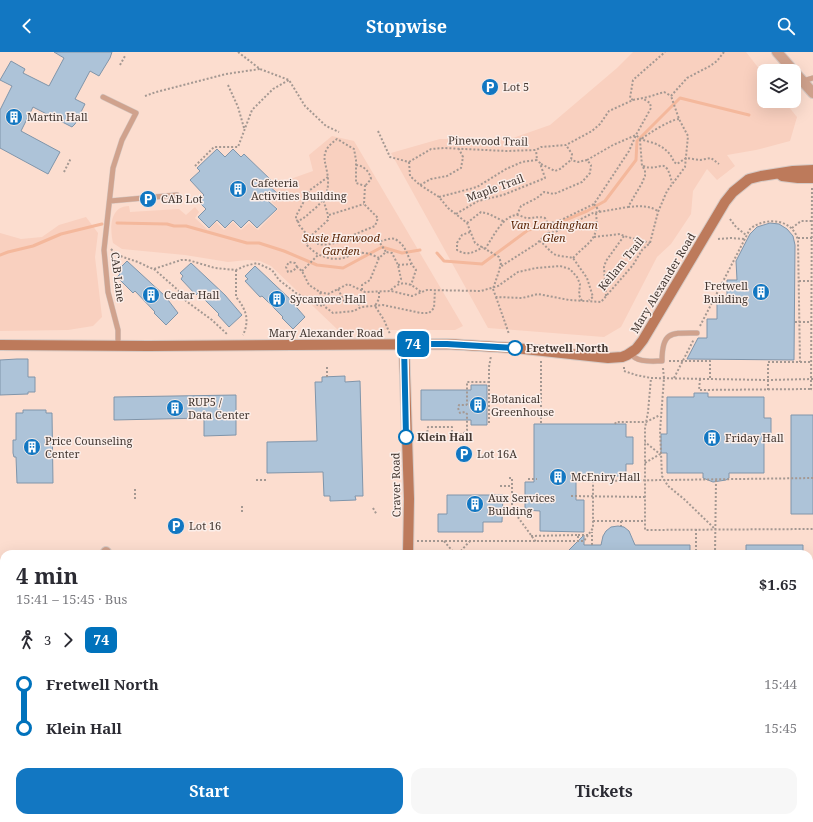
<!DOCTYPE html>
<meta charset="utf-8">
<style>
:root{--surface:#fff;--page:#f7f7f7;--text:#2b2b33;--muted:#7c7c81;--accent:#1277c2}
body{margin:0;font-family:"Noto Serif",serif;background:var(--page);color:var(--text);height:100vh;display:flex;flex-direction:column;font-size:15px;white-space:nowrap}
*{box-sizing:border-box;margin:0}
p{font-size:13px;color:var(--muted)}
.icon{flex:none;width:22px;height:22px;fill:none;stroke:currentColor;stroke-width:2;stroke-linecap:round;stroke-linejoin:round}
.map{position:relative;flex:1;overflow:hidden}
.panel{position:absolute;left:0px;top:498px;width:813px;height:272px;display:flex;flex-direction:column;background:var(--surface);border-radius:12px 12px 0 0;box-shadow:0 4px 16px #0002}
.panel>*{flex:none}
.badge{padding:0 8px;border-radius:6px;font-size:14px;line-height:26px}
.fabs{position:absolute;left:757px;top:12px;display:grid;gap:8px}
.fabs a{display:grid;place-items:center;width:44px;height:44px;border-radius:8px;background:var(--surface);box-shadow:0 4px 16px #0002;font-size:20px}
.map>.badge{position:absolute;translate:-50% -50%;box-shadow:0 0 0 2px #fff}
.legs{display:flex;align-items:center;gap:6px;height:44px;padding:0 16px;font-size:13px}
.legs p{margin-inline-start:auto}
.head{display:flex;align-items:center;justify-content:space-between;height:68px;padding:0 16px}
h1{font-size:22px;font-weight:700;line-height:30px}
.cta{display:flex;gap:8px;margin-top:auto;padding:8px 16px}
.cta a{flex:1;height:46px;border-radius:12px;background:var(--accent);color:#fff;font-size:16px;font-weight:700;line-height:46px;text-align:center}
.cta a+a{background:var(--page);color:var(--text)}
ul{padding:0 16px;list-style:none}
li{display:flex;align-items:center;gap:14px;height:44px;font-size:15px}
li i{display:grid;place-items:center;width:6px;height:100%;margin:0 5px;background:currentColor}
li i::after{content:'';width:10px;height:10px;margin:-5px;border:3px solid;border-radius:50%;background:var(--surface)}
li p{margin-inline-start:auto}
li:first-child i{background:linear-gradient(#0000 50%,currentColor 0)}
li:last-child i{background:linear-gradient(currentColor 50%,#0000 0)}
header{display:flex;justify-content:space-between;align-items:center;height:52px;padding:0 16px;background:var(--accent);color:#fff;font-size:18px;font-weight:700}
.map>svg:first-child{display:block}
.built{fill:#fcddcf;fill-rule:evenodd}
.green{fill:#f9d0bf}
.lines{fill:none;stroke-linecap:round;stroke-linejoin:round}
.stream{stroke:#f4b89c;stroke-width:3}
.building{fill:#adc3d8;stroke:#8095aa}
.lane-casing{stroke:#d6c9c4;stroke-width:6}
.street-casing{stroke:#d6c9c4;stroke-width:12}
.secondary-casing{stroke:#d6c9c4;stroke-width:12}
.path{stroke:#a49892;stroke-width:2;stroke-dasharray:2 2;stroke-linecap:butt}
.lane{stroke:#d0a28d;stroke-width:5}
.street{stroke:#d0a28d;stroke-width:10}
.secondary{stroke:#bd7a5b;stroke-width:10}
.line-1-casing{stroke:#fff;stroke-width:9}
.line-1{stroke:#0072bc;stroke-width:6}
.stop-1-dot{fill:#fff;stroke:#0072bc;stroke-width:2}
.labels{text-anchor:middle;stroke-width:3;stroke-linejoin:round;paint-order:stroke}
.poi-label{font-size:11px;fill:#433731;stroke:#fbeee9;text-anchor:start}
.street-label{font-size:11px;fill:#433731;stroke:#fbeee9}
.park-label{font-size:11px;font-style:italic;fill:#5d280a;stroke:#fbeee9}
.stop-label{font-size:11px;font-weight:bold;fill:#433731;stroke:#fbeee9;text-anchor:start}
</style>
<header><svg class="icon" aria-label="back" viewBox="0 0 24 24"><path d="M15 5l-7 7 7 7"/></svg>Stopwise<svg class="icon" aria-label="search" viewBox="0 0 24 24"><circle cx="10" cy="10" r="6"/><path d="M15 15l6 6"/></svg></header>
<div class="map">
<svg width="813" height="770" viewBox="0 0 813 770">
<rect width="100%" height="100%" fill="#fbeee9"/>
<path class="built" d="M0,0H813V770H0ZM764,19H794V49H764ZM4,502H809V766H4Z"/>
<path class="green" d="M633,0H746L764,23V49H784L797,65L790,89L756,98L727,103L735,114L717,128L707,117L693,139L691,162L671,192L657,205L621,275L604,285L488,276L391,101L440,87L507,88L550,73L617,16Z
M332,84L354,89L463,274L455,278H338L271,214L260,209L247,208L228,210L185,203L122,197L113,191C110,178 109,154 129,154L130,160L179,157L186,163L195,155L199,160L195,166L208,178L216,170L224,178L233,170L241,178L249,171L258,178L278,157L271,149L278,141L270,134L275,128L281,127L282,130L313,119L309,103Z
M86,165L98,181L95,205L102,265L93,274L68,278L0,279V181L21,187L42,185L59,173Z
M4,558V603L0,605V562Z
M104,766H388L387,770H100Z
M548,766H698L696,770H545Z"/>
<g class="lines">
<path class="stream" d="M117,171L167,172L174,174H186L247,191H259L284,199L317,213L343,216L382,195L402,201L420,198
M437,201L444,209L482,212L528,178L551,174L587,159L605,149L636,108L637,89L680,46L749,63
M0,203L8,200L33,194L61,182L102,172
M248,770L257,766"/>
</g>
<path class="building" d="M54,0H112L110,6L99,24L90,19L75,47L85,52L75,72L72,75L33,55L21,79L60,100L48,122L0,96V58L12,34L0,28L11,9L25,17L23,21L49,34L64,6Z
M217,97L225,105L233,97L241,105L244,102L272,129L268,133L277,141L268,149L277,157L257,176L249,168L241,176L233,168L225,176L217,168L209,176L198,165L206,157L198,149L204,143L190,128L200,119L197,116Z
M770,171L779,172L787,177L793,184L795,193L794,308L687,307L698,286H707V267H717V248H727V228H737L736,209L750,182L757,175Z
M127,209L165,244L178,261L166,273L154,261L155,260L135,239L133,241L117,225L120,222L117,219Z
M191,211L225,243L242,263L229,275L218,263L219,262L198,241L196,243L181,227L183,224L180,221Z
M255,214L292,249H291L305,265L293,277L282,266L283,265L262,244L260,245L245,229L248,227L245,224Z
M17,307H28V325H35V340H28V342L0,343V308Z
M345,324V330L360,329L363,444H355L356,448L330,449V444H324L323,420L267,421V390L317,389L315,330H322V325Z
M471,333H487V373H471V368H421V338H471Z
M694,341H708V345H764V366H771V381H764V421H729V426L726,428L713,430L703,426V421H667V401H661V382H667V345H694Z
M236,343V383L204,384V366L114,368V345Z
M23,358H46V361H52L53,431H17L16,405H14L13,401V388H16V361H23Z
M791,363H813V462H791Z
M534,372H626V385H633V412H626V424H576V448H584V480L540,479V459L525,458V430H534Z
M447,443H503L502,470H483V480H438V462H447Z
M618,474L624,475L629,479L635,493H690V502H565L584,483V493H601L603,484L606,479L611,475Z
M746,493H803V502H746Z"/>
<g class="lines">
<g class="lane-casing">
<path id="lane" d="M803,29L813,26
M103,45L136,61L122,88L113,116L104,198L108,240L118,278V294
M110,149L177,143
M630,301C637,311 651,309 662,309C662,279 671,281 697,281"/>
</g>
<g class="street-casing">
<path id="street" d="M777,0L813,41
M105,502L106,500
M0,624H4"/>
</g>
<g class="secondary-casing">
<path id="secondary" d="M782,124L798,126H813
M404,292L409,447L408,502
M0,293L148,294L447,292L515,296L608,306L622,305L627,303L636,297L643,288L725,150L733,140L749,127L761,124L793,119L813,118
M406,766V770"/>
</g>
<path class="path" d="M238,0L260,17L289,28L305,54L326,74L339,80
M120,13L125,4
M228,33L238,55L244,76
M145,44L156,40L226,22L260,17
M671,44L687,26L710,14L717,9L724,0
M633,48L630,46L633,28L665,0
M378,79L390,105L409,110
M587,108L613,93L636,83C641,88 643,88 650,90C661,93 670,99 674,110L677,112L686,106L700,108L711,106L719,112
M409,110L431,97L444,96L506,99L536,98L541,95L566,93L592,79L600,72L609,59L633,48L648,45L664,40L671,44
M409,110L410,124L420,133L439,145L448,156L467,171L475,191L499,205L501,211L499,219L493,237
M541,112L555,119L560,117L571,108L572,102L566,93
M356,113C363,113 370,120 371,127L365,134
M195,114L214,95H238L252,58L273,37L289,28
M643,114C661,121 665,101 672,131
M64,120L71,106
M328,125L310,138L296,164V168L298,169C305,166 308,162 313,158C321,152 328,142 328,132C329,111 315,103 337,87L354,97L356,108V131L365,134L364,152L378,166L375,174L353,183L350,189
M420,133L431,127L447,124L461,116L463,105L459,97
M812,136L811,337L813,338
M439,145L477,135L506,117L522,110L537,108L536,98
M594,152L600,160
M628,155C639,154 648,153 658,159
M456,162L478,149L503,143L545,126L540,111L537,108
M329,163L364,152
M517,163L521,154L537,146L544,140L554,142L582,130L590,121L591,113L587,108L578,110L571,108
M730,167L736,175L746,183
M298,169L299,173L309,185
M467,171L481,160L489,162L505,170
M548,172L561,168L594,152L629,99L636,83L651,56L650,51L642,46
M792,176L801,169H812
M470,180L462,183L457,191V198C467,204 473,201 483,195
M548,181L555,180L593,161L628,155L642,131L645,124V118L642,114L640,88C648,82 669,68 679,67
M312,183L328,168V163L323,147
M594,185L620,182L624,184L650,191
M798,186H812
M718,187L731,186L744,187
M378,188L386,200
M539,189C546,193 548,198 554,202C560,205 567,204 573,206L587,226L593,245L589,248
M111,197C119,206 129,206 140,211C145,213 149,216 154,217L181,208H188L215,216L236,218L245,214L257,211L272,218L279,228L296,241L318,253L324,254
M485,197C492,187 503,163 517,163C521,163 525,167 529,166C536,166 537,164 545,166L548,172V181L536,192L500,215
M379,206C375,204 369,201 364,201C354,200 351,204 343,206C329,209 315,203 306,192L309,185L312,183L318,192C328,194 336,190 346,189C357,188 369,189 381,189C387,188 392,184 398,189C408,196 408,209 416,218L411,233
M573,206C590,188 599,189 596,161
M398,213L411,212
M297,215L295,211L289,210L286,215L288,220L293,219L297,215L302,219L309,233L320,240L324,254L333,261L354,259L361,255L383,253L421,261H429L434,256L435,238
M154,217L179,239L186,249L212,268L228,283
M236,218V245C246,257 250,268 243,283
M302,219L318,203
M799,229H812
M338,237L344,249L355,250L361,254
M493,237L496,245L522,246L538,242L569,248L601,250L633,213L642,198L650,191L658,160L667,139L685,115L688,84L679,67L671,44
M362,238V233L370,228L379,206L386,200L392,201L398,213L401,227L397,232
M391,238C402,227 410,231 421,240
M320,240L328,242L348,232L365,240L391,239L412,244L427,238L481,239L498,234L518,220L536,216L560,214L570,217L577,225L580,232L579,243L582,249
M379,240V247L375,254L384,268L390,282
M606,244L604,215L606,209L624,184
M496,245L509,282
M795,270H811
M700,274L750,177C766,164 794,167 798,189L800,310
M541,309V372
M669,309H710V327
M624,315V319L636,323L651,326
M663,316L664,326L660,379L662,424L668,434L684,447L715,477
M327,325V315
M674,326L694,287
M700,327L699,338L811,337
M813,327L768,328L651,326L648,360L645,376V478L813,477
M768,338V310H812
M489,371V315L491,304
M615,372L616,370H646L660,363
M417,382H427L428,375H452V382H463L467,378V362L465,360L460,361L458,356L459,353H466L467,352V330H489
M645,411L660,402L645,390
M509,426H512V457L536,490
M528,427H537
M256,428H267
M500,434H512
M135,437V447
M571,444L645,445
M242,454V462
M373,456L377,463
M593,469H645
M621,469V474
M696,477V502
M578,483H588
M531,484L578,483V489
M417,489H584L593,476V429L813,426
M444,489L455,502
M592,493V480
M692,501H715
M458,502L470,489
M715,502L716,428
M811,522H813
M809,564H813
M0,681L1,683L4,681
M307,766L308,770
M645,766L648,770
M92,770L97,766
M547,770L550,766
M714,770V766"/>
<use href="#lane" class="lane"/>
<use href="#street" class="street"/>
<use href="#secondary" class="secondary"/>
</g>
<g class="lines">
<g class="line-1-casing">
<path id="line-1" d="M406,385L404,292H447L515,296"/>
</g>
<use href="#line-1" class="line-1"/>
</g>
<defs>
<g id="parking-disc" transform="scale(0.9)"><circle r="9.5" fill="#1277c2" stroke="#fbeee9"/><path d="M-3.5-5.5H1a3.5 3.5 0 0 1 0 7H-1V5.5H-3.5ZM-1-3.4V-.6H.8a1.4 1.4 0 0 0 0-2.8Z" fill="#fff"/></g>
<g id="building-disc" transform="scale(0.9)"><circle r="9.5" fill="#1277c2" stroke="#fbeee9"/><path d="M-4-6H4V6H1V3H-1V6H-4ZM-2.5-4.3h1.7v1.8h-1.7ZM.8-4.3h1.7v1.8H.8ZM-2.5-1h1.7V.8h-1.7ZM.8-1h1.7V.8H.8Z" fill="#fff"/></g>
</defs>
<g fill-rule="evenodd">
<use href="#parking-disc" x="490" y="35"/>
<use href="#building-disc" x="14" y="65"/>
<use href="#building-disc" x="238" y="137"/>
<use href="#parking-disc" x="148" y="147"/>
<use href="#building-disc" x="761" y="240"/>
<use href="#building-disc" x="151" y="243"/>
<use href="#building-disc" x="277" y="247"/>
<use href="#building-disc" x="478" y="353"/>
<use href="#building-disc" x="175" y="356"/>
<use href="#building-disc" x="712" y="386"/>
<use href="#building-disc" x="32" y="395"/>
<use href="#parking-disc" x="464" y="402"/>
<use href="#building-disc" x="558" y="425"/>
<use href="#building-disc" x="475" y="452"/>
<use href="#parking-disc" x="176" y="474"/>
</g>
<g class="stop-1-dot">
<circle cx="515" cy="296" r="7"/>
<circle cx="406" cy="385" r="7"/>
</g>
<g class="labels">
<g class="poi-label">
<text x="503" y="39">Lot 5</text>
<text x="27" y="69">Martin Hall</text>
<text x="251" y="135">Cafeteria<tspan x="251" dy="13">Activities Building</tspan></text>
<text x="161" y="151">CAB Lot</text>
<text x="748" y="238" text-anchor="end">Fretwell<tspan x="748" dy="13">Building</tspan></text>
<text x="164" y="247">Cedar Hall</text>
<text x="290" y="251">Sycamore Hall</text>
<text x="491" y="351">Botanical<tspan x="491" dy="13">Greenhouse</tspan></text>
<text x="188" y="354">RUP5 /<tspan x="188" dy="13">Data Center</tspan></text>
<text x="725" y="390">Friday Hall</text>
<text x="45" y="393">Price Counseling<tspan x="45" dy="13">Center</tspan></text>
<text x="477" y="406">Lot 16A</text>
<text x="571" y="429">McEniry Hall</text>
<text x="488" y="450">Aux Services<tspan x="488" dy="13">Building</tspan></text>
<text x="189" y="478">Lot 16</text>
</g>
<g class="street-label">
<text transform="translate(488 89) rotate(1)" y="4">Pinewood Trail</text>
<text transform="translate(495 136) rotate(-20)" y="4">Maple Trail</text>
<text transform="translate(621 212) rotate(-51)" y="4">Kellam Trail</text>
<text transform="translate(118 225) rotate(83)" y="4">CAB Lane</text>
<text transform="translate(663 231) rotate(-59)" y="4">Mary Alexander Road</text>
<text x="326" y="285">Mary Alexander Road</text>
<text transform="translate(396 433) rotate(-91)" y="4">Craver Road</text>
</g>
<g class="park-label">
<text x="554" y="177">Van Landingham<tspan x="554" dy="13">Glen</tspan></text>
<text x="341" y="190">Susie Harwood<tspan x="341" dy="13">Garden</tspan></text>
</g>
<g class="stop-label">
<text x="526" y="300">Fretwell North</text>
<text x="417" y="389">Klein Hall</text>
</g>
</g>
</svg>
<div class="fabs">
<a><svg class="icon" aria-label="layers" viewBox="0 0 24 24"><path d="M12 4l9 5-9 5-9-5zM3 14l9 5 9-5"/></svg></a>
</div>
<b class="badge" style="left:413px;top:292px;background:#0072bc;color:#fff">74</b>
<section class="panel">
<div class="head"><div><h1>4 min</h1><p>15:41 – 15:45 · Bus</p></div><b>$1.65</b></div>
<div class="legs"><svg class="icon" aria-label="walk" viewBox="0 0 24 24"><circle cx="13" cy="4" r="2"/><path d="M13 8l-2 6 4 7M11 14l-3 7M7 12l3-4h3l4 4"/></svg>3<svg class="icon" aria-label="forward" viewBox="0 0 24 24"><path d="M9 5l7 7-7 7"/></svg><b class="badge" style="background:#0072bc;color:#fff">74</b></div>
<ul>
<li><i style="color:#0072bc"></i><b>Fretwell North</b><p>15:44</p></li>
<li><i style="color:#0072bc"></i><b>Klein Hall</b><p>15:45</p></li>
</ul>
<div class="cta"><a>Start</a><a>Tickets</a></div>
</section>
</div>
